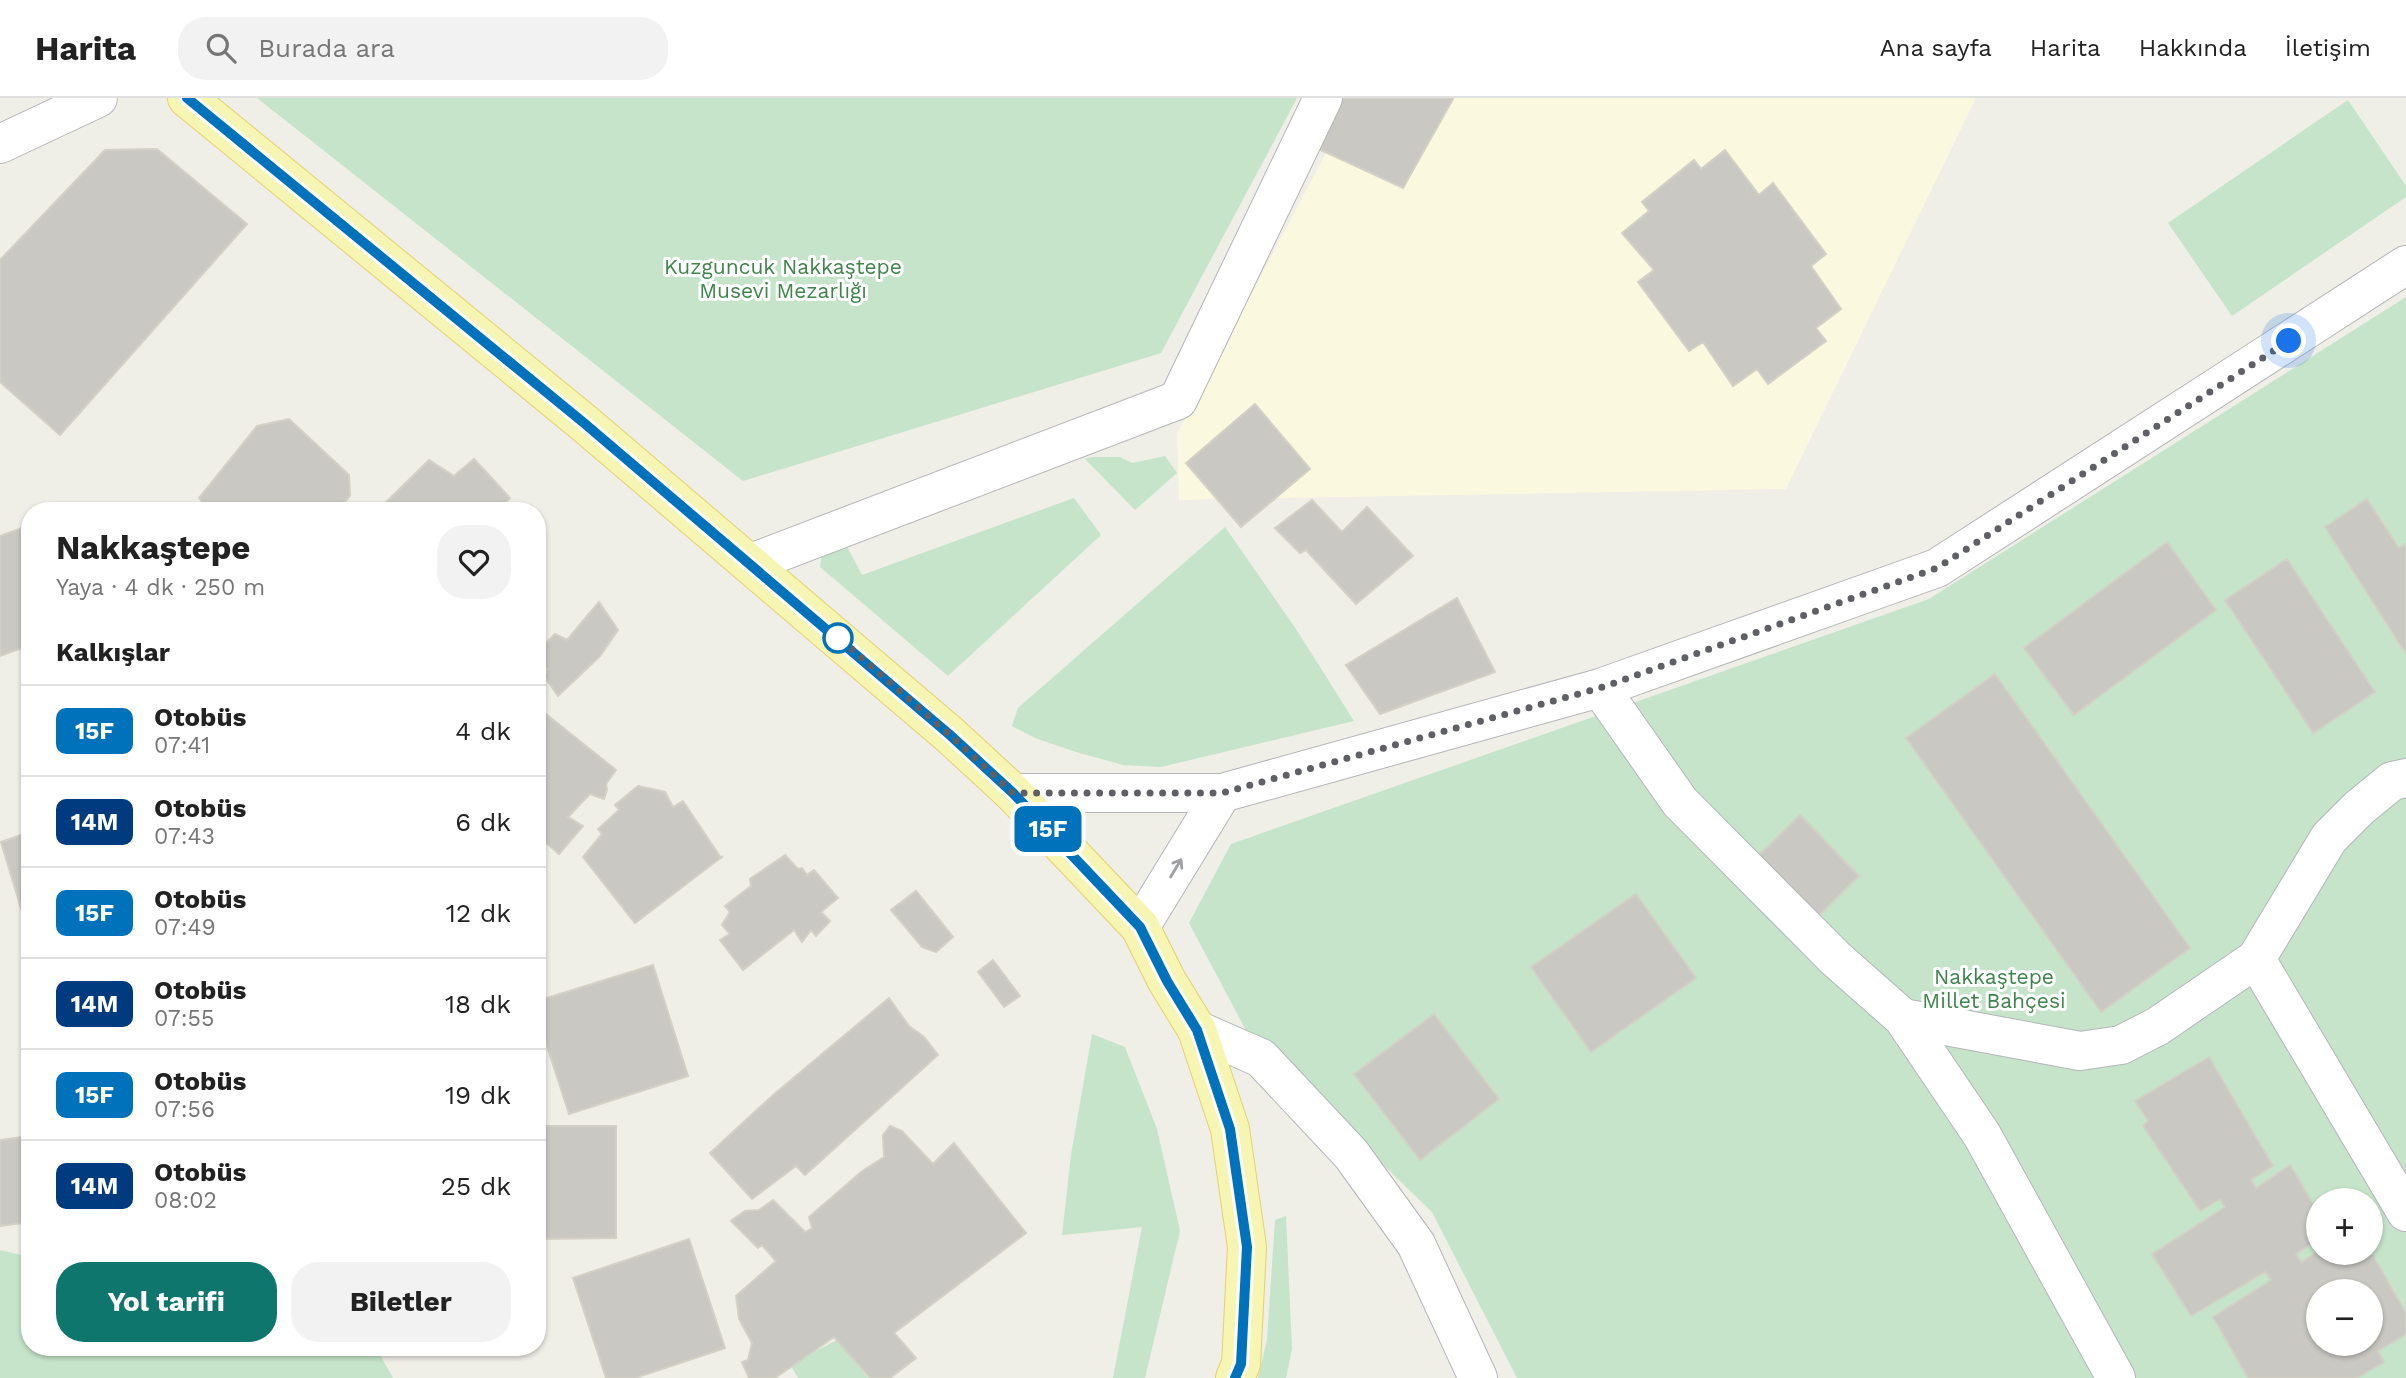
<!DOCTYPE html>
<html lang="tr">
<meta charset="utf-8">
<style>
:root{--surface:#fff;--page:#f2f2f2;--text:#222;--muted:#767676;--line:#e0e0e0;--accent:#0f766e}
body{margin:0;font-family:"Work Sans",sans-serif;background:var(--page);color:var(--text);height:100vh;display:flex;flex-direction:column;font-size:26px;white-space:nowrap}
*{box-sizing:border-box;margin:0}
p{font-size:23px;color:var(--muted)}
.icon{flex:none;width:38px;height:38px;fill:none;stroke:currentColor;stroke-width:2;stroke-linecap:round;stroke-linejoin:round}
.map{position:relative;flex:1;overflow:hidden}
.drawer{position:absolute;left:21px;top:404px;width:525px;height:854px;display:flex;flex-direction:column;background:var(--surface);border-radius:28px;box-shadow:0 2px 5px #0004}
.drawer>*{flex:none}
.badge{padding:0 14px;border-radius:10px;font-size:24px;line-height:46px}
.buttons{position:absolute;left:2306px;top:1090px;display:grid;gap:14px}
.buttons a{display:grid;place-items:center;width:77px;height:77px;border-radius:50%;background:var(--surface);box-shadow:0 2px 5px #0004;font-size:35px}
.you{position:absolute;width:35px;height:35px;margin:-18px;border:5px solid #fff;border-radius:50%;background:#1a73e8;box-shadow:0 0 0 10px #1a73e833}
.map>.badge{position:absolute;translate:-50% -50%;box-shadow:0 0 0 4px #fff}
h2{padding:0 35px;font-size:26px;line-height:63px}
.round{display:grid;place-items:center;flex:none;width:74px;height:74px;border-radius:28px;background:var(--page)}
.summary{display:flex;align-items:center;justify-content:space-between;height:119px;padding:0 35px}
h1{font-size:33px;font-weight:700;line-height:52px}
.primary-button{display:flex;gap:14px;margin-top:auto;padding:14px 35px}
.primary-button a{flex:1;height:80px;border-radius:28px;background:var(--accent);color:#fff;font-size:28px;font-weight:700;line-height:80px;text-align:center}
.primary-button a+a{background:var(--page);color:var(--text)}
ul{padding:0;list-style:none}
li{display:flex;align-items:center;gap:21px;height:91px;padding:0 35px;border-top:2px solid var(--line)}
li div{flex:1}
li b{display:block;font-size:26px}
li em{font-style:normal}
li .badge{min-width:77px;font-weight:700;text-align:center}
header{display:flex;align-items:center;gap:42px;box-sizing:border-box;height:98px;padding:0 35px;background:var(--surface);border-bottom:2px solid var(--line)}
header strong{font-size:33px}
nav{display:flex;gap:38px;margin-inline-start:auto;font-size:24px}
.search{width:490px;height:63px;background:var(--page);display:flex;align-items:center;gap:18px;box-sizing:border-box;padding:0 24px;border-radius:28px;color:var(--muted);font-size:26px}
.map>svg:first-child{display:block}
.commercial{fill:#fbf8e0}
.green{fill:#c6e4ca;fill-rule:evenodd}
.building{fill:#cac8c3;stroke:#d3d0c5;stroke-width:2;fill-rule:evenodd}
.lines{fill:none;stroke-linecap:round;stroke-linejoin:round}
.minor-casing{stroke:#b4b5ba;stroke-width:40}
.major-casing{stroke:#e4d16b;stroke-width:40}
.minor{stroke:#fff;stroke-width:38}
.major{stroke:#f7f5b3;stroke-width:38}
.oneway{stroke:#9ea0a3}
.line-casing{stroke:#fff;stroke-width:16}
.line{stroke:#0072bc;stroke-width:10}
.walk{stroke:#5e6065;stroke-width:7;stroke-dasharray:0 12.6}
.stop-dot{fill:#fff;stroke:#0072bc;stroke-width:3.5}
.labels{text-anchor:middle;stroke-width:6;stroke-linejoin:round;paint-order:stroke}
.park-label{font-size:21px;fill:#3f844b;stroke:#fff}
</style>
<header>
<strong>Harita</strong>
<div class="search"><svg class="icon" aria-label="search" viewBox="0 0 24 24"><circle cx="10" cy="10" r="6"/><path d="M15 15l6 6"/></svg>Burada ara</div>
<nav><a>Ana sayfa</a><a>Harita</a><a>Hakkında</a><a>İletişim</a></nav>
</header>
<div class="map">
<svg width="2406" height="1280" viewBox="0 0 2406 1280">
<rect width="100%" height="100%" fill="#efeee7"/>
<path class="commercial" d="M1355,0H1976L1786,391L1179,402L1177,336Z"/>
<path class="green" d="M257,0H1297L1161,255L743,383Z
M2348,2L2406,88V99L2232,218L2168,125Z
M2406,199V1280H1517L1432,1114L1248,936L1189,825L1231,746L1929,501ZM2319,1102H2371V1155H2319ZM2319,1194H2371V1246H2319Z
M1165,358L1177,375L1135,412L1085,361L1092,359H1120L1132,365Z
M1074,400L1101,437L948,578L820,469L823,449L843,441L862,477Z
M1225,429L1296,531L1354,623L1161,669L1123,667L1076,654L1035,640L1012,628L1018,610Z
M1092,936L1125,949L1157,1031L1180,1133L1145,1280H1113L1142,1129L1062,1137L1071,1057Z
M1286,1118L1292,1251L1286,1280H1258L1267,1242L1275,1122Z
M0,1152L30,1159V1250H376L393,1280H0Z
M837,1242L868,1280H798L790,1266Z"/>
<path class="building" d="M1335,0H1450L1453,1L1403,90L1310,47Z
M157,51L247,126L60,337L0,284V162L105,52Z
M1725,52L1759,97L1773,85L1826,156L1811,168L1841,211L1816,230L1826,243L1768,286L1757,271L1733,288L1703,244L1689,253L1638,184L1654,172L1622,135L1649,113L1642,104L1694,62L1701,71Z
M1255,306L1310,371L1241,429L1186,365Z
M289,321L349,377L350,398L337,413H203L206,408L199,400L257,328Z
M474,361L510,400L498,413H377L429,362L454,378Z
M2367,401L2399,450L2406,446V556L2325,429Z
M1312,402L1342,434L1367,409L1413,458L1356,506L1306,452L1300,455L1275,430Z
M30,427V547L0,558V438Z
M2167,444L2216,512L2074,617L2024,550Z
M2287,461L2375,594L2313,635L2225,502Z
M1457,500L1495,574L1380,616L1346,567Z
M599,504L618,532L600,558L558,598L544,578L548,571L537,562V554L555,536L567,542Z
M1995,576L2190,850L2101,914L1906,640Z
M546,616L616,672L606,686L607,692L604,701L590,696L568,719L583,728L559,756L537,737V625Z
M638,688L665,694L673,709L683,703L721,760L723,758L635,825L583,759L602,736L598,731L619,712L615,707Z
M1800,717L1859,778L1812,824L1753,763Z
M30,734V840L1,744Z
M785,757L798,771L802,770L807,777L814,772L838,800L821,814L830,823L816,838L811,832L802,844L794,832L743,872L720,842L730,836L722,827L730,814L725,808L751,788L750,781Z
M916,793L953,839L936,854L922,849L891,812Z
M1636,796L1696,880L1591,954L1531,869Z
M993,862L1020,898L1004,909L978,874Z
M653,867L688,978L569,1016L537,917V903Z
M889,900L909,928L924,939L938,957L805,1077L796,1068L752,1101L710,1055L772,998Z
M1434,916L1499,1001L1420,1062L1354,976Z
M2209,959L2273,1068L2251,1082L2256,1090L2290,1067L2319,1116V1141L2296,1156L2301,1164L2319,1153V1155L2371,1154L2406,1215V1236L2378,1253L2384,1264L2357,1280H2248L2213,1219L2271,1182L2265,1174L2191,1218L2152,1156L2225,1109L2220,1101L2200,1113L2143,1028L2148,1023L2135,1003ZM2319,1194H2371V1246H2319Z
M537,1028H616V1140L537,1141Z
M890,1028L902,1033L933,1066L954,1045L1026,1135L894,1235L916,1260L890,1280H870L834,1239L775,1280H749L742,1264L748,1262L752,1245L739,1221L736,1198L776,1163L762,1147L758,1150L731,1123L745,1113L759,1112L773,1102L805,1134L812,1130L809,1119L861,1074L884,1059L883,1037Z
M30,1038V1124L0,1128V1042Z
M689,1141L725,1250L635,1280H606L573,1180Z"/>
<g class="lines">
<g class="minor-casing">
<path id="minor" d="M0,46L98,0
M751,465L1178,302L1323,0
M1600,590L1680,704L1835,860L1903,920L1982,1037L2116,1280
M1013,695H1222L1600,590L1937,470L2406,167
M1140,829L1222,695
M2256,861L2406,1114
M1903,920L2080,953L2121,947L2158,928L2256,861L2329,740L2359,710L2392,683L2406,680
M1197,932L1261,960L1351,1056L1416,1146L1478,1280"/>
</g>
<g class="major-casing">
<path id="major" d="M187,0L584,325L950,637L1013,695L1140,829L1167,883L1197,932L1230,1031L1247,1149L1241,1266L1235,1280"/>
</g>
<use href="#minor" class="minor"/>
<use href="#major" class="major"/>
</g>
<defs><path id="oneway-shaft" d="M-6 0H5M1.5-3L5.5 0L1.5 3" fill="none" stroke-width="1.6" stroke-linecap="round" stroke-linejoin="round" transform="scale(1.75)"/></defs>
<use class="oneway" href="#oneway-shaft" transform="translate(1176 770) rotate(-59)"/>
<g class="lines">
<g class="line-casing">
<path id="line" d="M187,0L584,325L950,637L1013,695L1140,829L1167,883L1197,932L1230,1031L1247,1149L1241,1266L1235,1280"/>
</g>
<use href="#line" class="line"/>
<path class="walk" d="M838,540L831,533L950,637L1013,695H1222L1600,590L1937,470L2289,243"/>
</g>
<circle class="stop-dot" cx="838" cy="540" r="14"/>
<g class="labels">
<g class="park-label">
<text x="783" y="176">Kuzguncuk Nakkaştepe<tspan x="783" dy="24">Musevi Mezarlığı</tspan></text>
<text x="1994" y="886">Nakkaştepe<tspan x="1994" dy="24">Millet Bahçesi</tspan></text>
</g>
</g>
</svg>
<div class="buttons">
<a>+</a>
<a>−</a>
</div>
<div class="you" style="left:2289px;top:243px"></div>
<b class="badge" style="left:1048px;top:731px;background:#0072bc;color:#fff">15F</b>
<section class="drawer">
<div class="summary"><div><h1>Nakkaştepe</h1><p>Yaya · 4 dk · 250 m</p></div><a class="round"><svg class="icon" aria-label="heart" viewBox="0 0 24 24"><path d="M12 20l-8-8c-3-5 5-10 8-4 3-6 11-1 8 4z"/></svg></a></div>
<h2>Kalkışlar</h2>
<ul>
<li><span class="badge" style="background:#0072bc;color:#fff">15F</span><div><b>Otobüs</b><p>07:41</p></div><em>4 dk</em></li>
<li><span class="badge" style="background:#003b80;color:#fff">14M</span><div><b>Otobüs</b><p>07:43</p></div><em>6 dk</em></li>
<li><span class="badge" style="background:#0072bc;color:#fff">15F</span><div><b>Otobüs</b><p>07:49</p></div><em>12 dk</em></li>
<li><span class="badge" style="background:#003b80;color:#fff">14M</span><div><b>Otobüs</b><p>07:55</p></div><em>18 dk</em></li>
<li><span class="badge" style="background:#0072bc;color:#fff">15F</span><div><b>Otobüs</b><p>07:56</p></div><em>19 dk</em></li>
<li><span class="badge" style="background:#003b80;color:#fff">14M</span><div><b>Otobüs</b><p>08:02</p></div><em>25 dk</em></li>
</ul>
<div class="primary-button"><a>Yol tarifi</a><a>Biletler</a></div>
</section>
</div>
